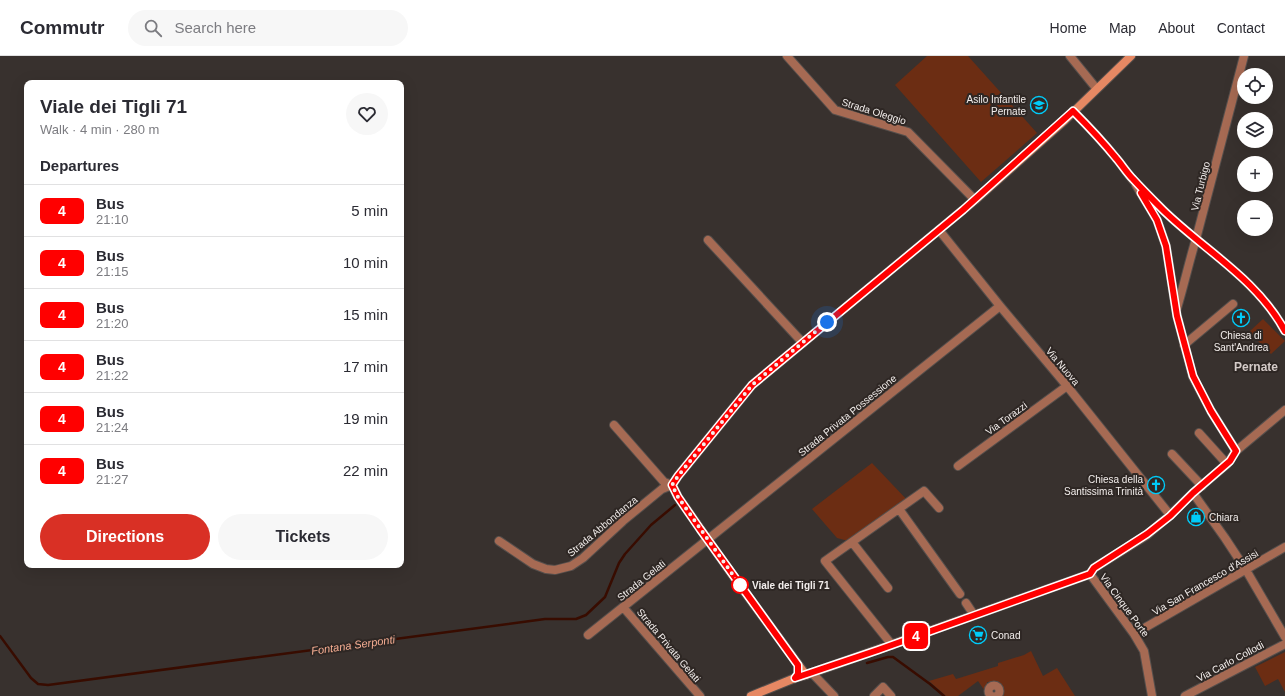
<!DOCTYPE html>
<meta charset="utf-8">
<style>
:root{--surface:#fff;--page:#f7f7f7;--text:#2b2b33;--muted:#7c7c81;--line:#e1e1e2;--accent:#d93025}
body{margin:0;font-family:Helvetica,sans-serif;background:var(--page);color:var(--text);height:100vh;display:flex;flex-direction:column;font-size:15px;white-space:nowrap}
*{box-sizing:border-box;margin:0}
p{font-size:13px;color:var(--muted)}
.icon{flex:none;width:22px;height:22px;fill:none;stroke:currentColor;stroke-width:2;stroke-linecap:round;stroke-linejoin:round}
.map{position:relative;flex:1;overflow:hidden}
.side{position:absolute;left:24px;top:24px;width:380px;height:488px;display:flex;flex-direction:column;background:var(--surface);border-radius:8px;box-shadow:0 4px 16px #0002}
.side>*{flex:none}
.badge{padding:0 8px;border-radius:6px;font-size:14px;line-height:26px}
.buttons{position:absolute;left:1237px;top:12px;display:grid;gap:8px}
.buttons a{display:grid;place-items:center;width:36px;height:36px;border-radius:50%;background:var(--surface);box-shadow:0 4px 16px #0002;font-size:20px}
.you{position:absolute;width:20px;height:20px;margin:-10px;border:3px solid #fff;border-radius:50%;background:#1a73e8;box-shadow:0 0 0 6px #1a73e833}
.map>.badge{position:absolute;translate:-50% -50%;box-shadow:0 0 0 2px #fff}
h2{padding:0 16px;font-size:15px;line-height:36px}
.round{display:grid;place-items:center;flex:none;width:42px;height:42px;border-radius:21px;background:var(--page)}
.headline{display:flex;align-items:center;justify-content:space-between;height:68px;padding:0 16px}
h1{font-size:19px;font-weight:700;line-height:30px}
.action{display:flex;gap:8px;margin-top:auto;padding:8px 16px}
.action a{flex:1;height:46px;border-radius:24px;background:var(--accent);color:#fff;font-size:16px;font-weight:700;line-height:46px;text-align:center}
.action a+a{background:var(--page);color:var(--text)}
ul{padding:0;list-style:none}
li{display:flex;align-items:center;gap:12px;height:52px;padding:0 16px;border-top:1px solid var(--line)}
li div{flex:1}
li b{display:block;font-size:15px}
li em{font-style:normal}
li .badge{min-width:44px;font-weight:700;text-align:center}
header{display:flex;align-items:center;gap:24px;box-sizing:border-box;height:56px;padding:0 20px;background:var(--surface);border-bottom:1px solid var(--line)}
header strong{font-size:19px}
nav{display:flex;gap:22px;margin-inline-start:auto;font-size:14px}
.search{width:280px;height:36px;background:var(--page);display:flex;align-items:center;gap:10px;box-sizing:border-box;padding:0 14px;border-radius:22px;color:var(--muted);font-size:15px}
.map>svg:first-child{display:block}
.green{fill:#6c2d13}
.lines{fill:none;stroke-linecap:round;stroke-linejoin:round}
.stream{stroke:#380c00;stroke-width:2.5}
.street-casing{stroke:#564f4c;stroke-width:10}
.secondary-casing{stroke:#564f4c;stroke-width:10}
.street{stroke:#a66a53;stroke-width:8}
.secondary{stroke:#e68863;stroke-width:8}
.line-casing{stroke:#fff;stroke-width:9}
.line{stroke:#f00;stroke-width:6}
.walk{stroke:#f3eeec;stroke-width:4;stroke-dasharray:0 7.2}
.stop-dot{fill:#fff;stroke:#f00;stroke-width:2}
.labels{text-anchor:middle;stroke-width:4;stroke-linejoin:round;paint-order:stroke}
.poi-label{font-size:10px;fill:#f3eeec;stroke:#2e2724;text-anchor:end}
.street-label{font-size:10px;fill:#f3eeec;stroke:#2e2724}
.stop-label{font-size:10px;font-weight:bold;fill:#f3eeec;stroke:#2e2724;text-anchor:start}
.water-label{font-size:11px;font-style:italic;fill:#f7ae93;stroke:#2e2724}
.quarter-label{font-size:12px;font-weight:bold;fill:#d4cbc8;stroke:#2e2724}
</style>
<header>
<strong>Commutr</strong>
<div class="search"><svg class="icon" aria-label="search" viewBox="0 0 24 24"><circle cx="10" cy="10" r="6"/><path d="M15 15l6 6"/></svg>Search here</div>
<nav><a>Home</a><a>Map</a><a>About</a><a>Contact</a></nav>
</header>
<div class="map">
<svg width="1285" height="640" viewBox="0 0 1285 640">
<rect width="100%" height="100%" fill="#38312e"/>
<path class="green" d="M927,0H968L1037,77L981,126L895,29Z
M1263,263L1285,285L1271,298L1249,276Z
M872,407L909,446L852,486L837,482L812,453Z
M1031,595L1043,620L1057,612L1075,640H1000L1004,634L1000,627L987,626V638L978,625L958,640H946L929,625L953,618L956,623L998,610V607L1024,599Z
M1285,596V636L1278,623L1265,630L1255,611Z"/>
<g class="lines">
<path class="stream" d="M0,580L31,622L38,628L48,629L545,563H576L586,559L605,541L619,507L625,498L651,469L675,449
M867,607L888,601H893L930,628L944,640"/>
<g class="street-casing">
<path id="street" d="M787,0L835,54L908,76L975,144
M1070,0L1096,32
M1136,129L1157,164L1166,190L1177,260L1193,321L1211,355L1236,395
M939,174L1000,250L1067,330L1170,459
M708,184L803,287
M1177,252C1184,229 1189,206 1196,183L1244,0
M1184,289L1233,248
M614,369L664,426L672,429
M1199,377L1227,408
M1172,398L1202,430
M958,410L1067,330
M1193,437L1225,482L1246,514L1285,581
M899,453L960,538
M499,485L533,508L546,513L555,514L571,510L583,502L623,465L662,433L672,429
M852,486L888,532
M1090,518L1134,578L1144,595L1152,640
M966,547L974,559
M623,551L700,640
M1134,578L1285,491
M588,579L1000,250
M892,589L825,505L924,435L939,452
M812,617L834,640
M806,619L1090,518L1094,512L1147,479L1170,459L1193,437L1227,408L1236,395L1285,354
M988.5 635a5.5 5.5 0 1 1 11 0a5.5 5.5 0 1 1-11 0Z
M874,640L883,631L891,640
M1185,640L1285,588"/>
</g>
<g class="secondary-casing">
<path id="secondary" d="M1073,55C1088,70 1103,86 1116,102C1122,109 1127,117 1133,124C1143,134 1153,144 1163,154C1204,194 1257,223 1285,275
M751,640L795,622L806,619L736,524L678,441L672,429L678,420L752,329L975,144L1065,64L1131,0"/>
</g>
<use href="#street" class="street"/>
<use href="#secondary" class="secondary"/>
</g>
<g class="lines">
<g class="line-casing">
<path id="line" d="M1141,137L1157,164L1166,190L1177,260L1193,320L1211,355L1236,395L1230,405L1193,437L1170,460L1147,478L1094,512L1090,518L878,594L795,622L798,618V609L700,473L678,441L672,429L678,420L752,329L963,154L1073,55C1088,70 1103,86 1116,102C1122,109 1127,117 1133,123C1143,134 1153,144 1163,154C1204,194 1257,223 1285,275"/>
</g>
<use href="#line" class="line"/>
<path class="walk" d="M740,529L678,441L672,429L678,420L752,329L827,266"/>
</g>
<defs>
<g id="school-ring" transform="scale(0.9)"><circle r="9.5" fill="#2e2724" stroke="#00cbf9" stroke-width="1.5"/><path d="M0-5L7-2L0 1L-7-2ZM-4 1L0 2.5L4 1V4Q0 6-4 4Z" fill="#00cbf9"/></g>
<g id="church-ring" transform="scale(0.9)"><circle r="9.5" fill="#2e2724" stroke="#00cbf9" stroke-width="1.5"/><path d="M-1.2-6h2.4v3.5h3.3v2.4h-3.3V6h-2.4V-.1h-3.3v-2.4h3.3Z" fill="#00cbf9"/></g>
<g id="shop-ring" transform="scale(0.9)"><circle r="9.5" fill="#2e2724" stroke="#00cbf9" stroke-width="1.5"/><path d="M-5-2.5h2.3a2.7 3.5 0 0 1 5.4 0H5L5.5 6h-11ZM-1.5-2.5h3a1.5 2.3 0 0 0-3 0Z" fill="#00cbf9"/></g>
<g id="supermarket-ring" transform="scale(0.9)"><circle r="9.5" fill="#2e2724" stroke="#00cbf9" stroke-width="1.5"/><path d="M-6-5.5h2.5l.6 2H6L4.5 2H-2.5L-4.4-4H-6ZM-1.5 3.2a1.3 1.3 0 1 0 .1 0ZM3 3.2a1.3 1.3 0 1 0 .1 0Z" fill="#00cbf9"/></g>
</defs>
<g fill-rule="evenodd">
<use href="#school-ring" x="1039" y="49"/>
<use href="#church-ring" x="1241" y="262"/>
<use href="#church-ring" x="1156" y="429"/>
<use href="#shop-ring" x="1196" y="461"/>
<use href="#supermarket-ring" x="978" y="579"/>
</g>
<circle class="stop-dot" cx="740" cy="529" r="8"/>
<g class="labels">
<g class="poi-label">
<text x="1026" y="47">Asilo Infantile<tspan x="1026" dy="12">Pernate</tspan></text>
<text x="1241" y="283" text-anchor="middle">Chiesa di<tspan x="1241" dy="12">Sant'Andrea</tspan></text>
<text x="1143" y="427">Chiesa della<tspan x="1143" dy="12">Santissima Trinità</tspan></text>
<text x="1209" y="465" text-anchor="start">Chiara</text>
<text x="991" y="583" text-anchor="start">Conad</text>
</g>
<g class="street-label">
<text transform="translate(874 55) rotate(17)" y="4">Strada Oleggio</text>
<text transform="translate(1200 130) rotate(-76)" y="4">Via Turbigo</text>
<text transform="translate(1063 310) rotate(50)" y="4">Via Nuova</text>
<text transform="translate(847 359) rotate(-39)" y="4">Strada Privata Possessione</text>
<text transform="translate(1006 362) rotate(-36)" y="4">Via Torazzi</text>
<text transform="translate(602 470) rotate(-40)" y="4">Strada Abbondanza</text>
<text transform="translate(641 524) rotate(-39)" y="4">Strada Gelati</text>
<text transform="translate(1205 526) rotate(-30)" y="4">Via San Francesco d'Assisi</text>
<text transform="translate(1125 549) rotate(54)" y="4">Via Cinque Porte</text>
<text transform="translate(669 589) rotate(50)" y="4">Strada Privata Gelati</text>
<text transform="translate(1230 605) rotate(-28)" y="4">Via Carlo Collodi</text>
</g>
<g class="stop-label">
<text x="752" y="533">Viale dei Tigli 71</text>
</g>
<g class="water-label">
<text transform="translate(353 589) rotate(-8)" y="4">Fontana Serponti</text>
</g>
<g class="quarter-label">
<text x="1256" y="315">Pernate</text>
</g>
</g>
</svg>
<div class="buttons">
<a><svg class="icon" aria-label="locate" viewBox="0 0 24 24"><circle cx="12" cy="12" r="6"/><path d="M12 2v4M12 18v4M2 12h4M18 12h4"/></svg></a>
<a><svg class="icon" aria-label="layers" viewBox="0 0 24 24"><path d="M12 4l9 5-9 5-9-5zM3 14l9 5 9-5"/></svg></a>
<a>+</a>
<a>−</a>
</div>
<div class="you" style="left:827px;top:266px"></div>
<b class="badge" style="left:916px;top:580px;background:#f00;color:#fff">4</b>
<section class="side">
<div class="headline"><div><h1>Viale dei Tigli 71</h1><p>Walk · 4 min · 280 m</p></div><a class="round"><svg class="icon" aria-label="heart" viewBox="0 0 24 24"><path d="M12 20l-8-8c-3-5 5-10 8-4 3-6 11-1 8 4z"/></svg></a></div>
<h2>Departures</h2>
<ul>
<li><span class="badge" style="background:#f00;color:#fff">4</span><div><b>Bus</b><p>21:10</p></div><em>5 min</em></li>
<li><span class="badge" style="background:#f00;color:#fff">4</span><div><b>Bus</b><p>21:15</p></div><em>10 min</em></li>
<li><span class="badge" style="background:#f00;color:#fff">4</span><div><b>Bus</b><p>21:20</p></div><em>15 min</em></li>
<li><span class="badge" style="background:#f00;color:#fff">4</span><div><b>Bus</b><p>21:22</p></div><em>17 min</em></li>
<li><span class="badge" style="background:#f00;color:#fff">4</span><div><b>Bus</b><p>21:24</p></div><em>19 min</em></li>
<li><span class="badge" style="background:#f00;color:#fff">4</span><div><b>Bus</b><p>21:27</p></div><em>22 min</em></li>
</ul>
<div class="action"><a>Directions</a><a>Tickets</a></div>
</section>
</div>
